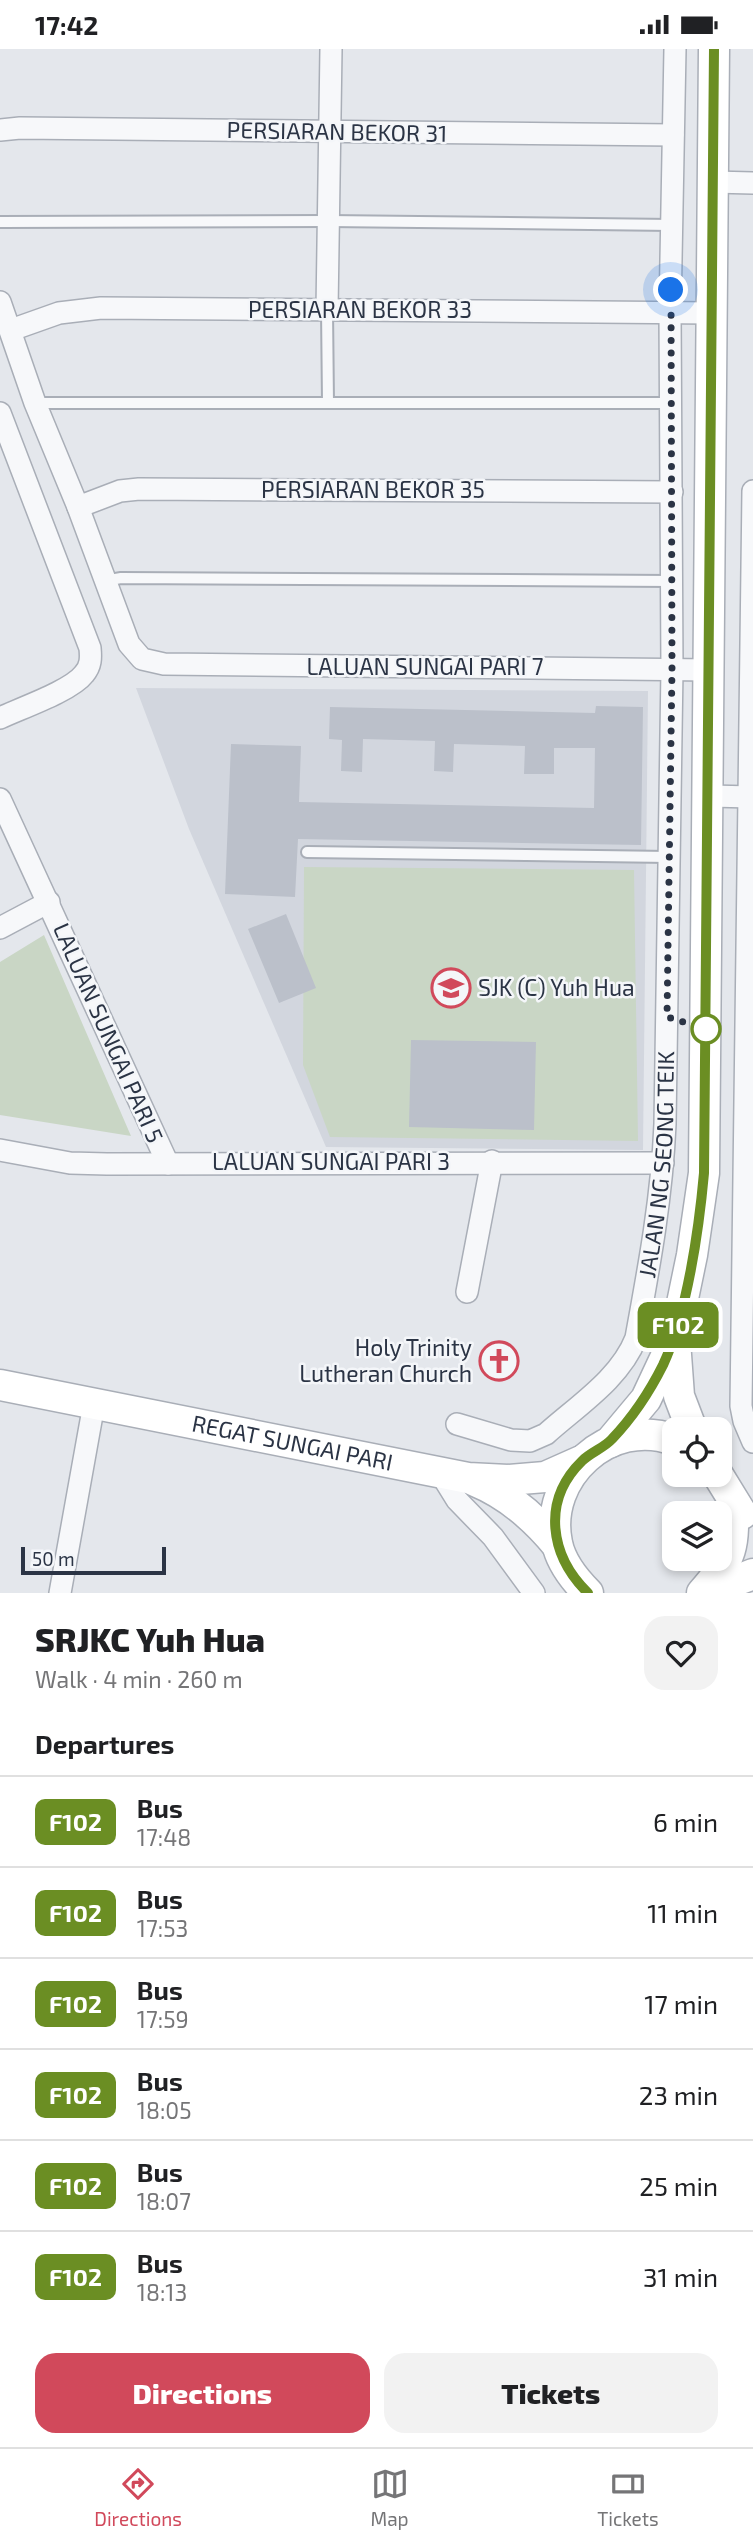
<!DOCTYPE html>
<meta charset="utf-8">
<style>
:root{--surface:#fff;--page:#f2f2f2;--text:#202124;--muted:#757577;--line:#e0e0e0;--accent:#d1495b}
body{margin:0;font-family:"Exo 2",sans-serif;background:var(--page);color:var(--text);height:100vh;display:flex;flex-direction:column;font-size:26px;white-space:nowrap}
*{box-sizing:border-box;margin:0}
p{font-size:23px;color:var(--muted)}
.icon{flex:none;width:38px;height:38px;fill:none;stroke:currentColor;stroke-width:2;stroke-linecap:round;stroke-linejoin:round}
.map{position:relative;height:1544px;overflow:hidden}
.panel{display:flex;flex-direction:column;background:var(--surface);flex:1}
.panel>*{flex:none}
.badge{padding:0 14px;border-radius:10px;font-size:24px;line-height:46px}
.controls{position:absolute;left:662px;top:1368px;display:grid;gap:14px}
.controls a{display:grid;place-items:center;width:70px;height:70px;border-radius:14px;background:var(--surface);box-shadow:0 4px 10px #0003;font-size:35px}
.scale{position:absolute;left:21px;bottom:18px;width:145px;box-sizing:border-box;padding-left:7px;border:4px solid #2b3445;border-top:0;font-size:19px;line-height:24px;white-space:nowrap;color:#2b3445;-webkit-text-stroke:5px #f4f6f9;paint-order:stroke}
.you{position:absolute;width:35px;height:35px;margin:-18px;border:5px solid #fff;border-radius:50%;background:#1a73e8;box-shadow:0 0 0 10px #1a73e833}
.map>.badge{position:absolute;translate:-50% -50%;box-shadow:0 0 0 4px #fff}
h2{padding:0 35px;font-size:26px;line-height:63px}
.round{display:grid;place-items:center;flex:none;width:74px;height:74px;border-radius:21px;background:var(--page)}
.head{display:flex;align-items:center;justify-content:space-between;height:119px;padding:0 35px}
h1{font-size:33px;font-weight:800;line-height:52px}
.cta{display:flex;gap:14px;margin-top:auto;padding:14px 35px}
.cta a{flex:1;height:80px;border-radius:21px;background:var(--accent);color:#fff;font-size:28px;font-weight:800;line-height:80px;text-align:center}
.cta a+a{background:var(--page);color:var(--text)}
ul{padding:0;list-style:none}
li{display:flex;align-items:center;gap:21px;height:91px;padding:0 35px;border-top:2px solid var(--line)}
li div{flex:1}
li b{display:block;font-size:26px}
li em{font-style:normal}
li .badge{min-width:77px;font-weight:700;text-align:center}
.status{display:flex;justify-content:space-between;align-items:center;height:49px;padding:0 35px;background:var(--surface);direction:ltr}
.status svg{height:19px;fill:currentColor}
.dock{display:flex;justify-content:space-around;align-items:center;height:98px;border-top:2px solid var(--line);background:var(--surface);font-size:19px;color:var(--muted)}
.dock a{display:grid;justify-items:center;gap:4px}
.dock .current{color:var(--accent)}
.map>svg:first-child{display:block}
.built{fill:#d2d6de}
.green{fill:#c9d6c5}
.building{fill:#bbc0ca}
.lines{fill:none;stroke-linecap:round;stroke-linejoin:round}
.lane-casing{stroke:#a9aeb7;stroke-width:14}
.street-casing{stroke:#a9aeb7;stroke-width:24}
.secondary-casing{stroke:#a9aeb7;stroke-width:33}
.lane{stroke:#f7f8fa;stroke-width:10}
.street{stroke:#f7f8fa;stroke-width:21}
.secondary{stroke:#fff;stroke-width:30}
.line-casing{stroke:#fff;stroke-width:16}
.line{stroke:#6b8e23;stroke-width:10}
.walk{stroke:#2b3445;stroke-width:7;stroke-dasharray:0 12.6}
.stop-dot{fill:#fff;stroke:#6b8e23;stroke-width:3.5}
.labels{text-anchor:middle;stroke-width:5;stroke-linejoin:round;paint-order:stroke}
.street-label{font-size:23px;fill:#2b3445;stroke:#f4f6f9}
.poi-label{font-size:23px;fill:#2b3445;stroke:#f4f6f9;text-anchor:start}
</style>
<div class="status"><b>17:42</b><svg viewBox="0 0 49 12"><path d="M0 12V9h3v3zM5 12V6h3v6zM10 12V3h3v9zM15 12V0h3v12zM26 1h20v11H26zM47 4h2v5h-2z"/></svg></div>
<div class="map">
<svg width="753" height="1544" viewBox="0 0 753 1544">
<rect width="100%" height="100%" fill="#e4e7ec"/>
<path class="built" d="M136,639L648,642L643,1101L326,1098L189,780Z"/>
<path class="green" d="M304,818L634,821L638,1092L330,1088L303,1016Z
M44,886L131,1087L0,1066V913Z"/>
<path class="building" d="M596,657L643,658L641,796L298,790L295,848L225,845L231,695L301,697L299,753L594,759L595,699H554V725H524L525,697L454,695L453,723L434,722L435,692L363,690L362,723L341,722L342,691L329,690L330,658L595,664Z
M286,865L316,939L279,954L248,880Z
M411,991L536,993L534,1081L409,1078Z"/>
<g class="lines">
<g class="lane-casing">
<path id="lane" d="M0,173L328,172L672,176
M327,261L328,354
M35,354H672
M104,532L121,529L672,532
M307,803L669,808"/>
</g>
<g class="street-casing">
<g id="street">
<path d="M0,81L20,79L673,86"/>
<path d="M713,133L753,134"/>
<path d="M0,253L35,354L78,458L129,595L142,610L164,615L710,621"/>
<path d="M327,261L331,0"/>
<path d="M11,281L59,264L101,259L712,264"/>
<path d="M0,364L90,599C91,609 91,617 84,625C71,642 21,659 0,669"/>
<path d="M753,442L741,1357L744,1372L753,1393"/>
<path d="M78,458L120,442L139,440L672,443"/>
<path d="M709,747L753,748"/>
<path d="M0,750L168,1115"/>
<path d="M0,879L49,853"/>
<path d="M0,1101L70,1114L107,1115L663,1114"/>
<path d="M467,1243L492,1112"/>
<path id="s1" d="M457,1375L511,1391L530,1392L546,1385C577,1357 620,1330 636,1289C649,1218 662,1148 665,1075L672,620L670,263L675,0"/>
<path d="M439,1422L457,1451L493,1488L534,1544"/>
<path d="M60,1544L94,1355"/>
</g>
</g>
<g class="secondary-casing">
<g id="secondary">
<path d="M675,1292L679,1347L692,1381"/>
<path id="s2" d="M0,1336L468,1429L508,1431L545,1428L581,1412"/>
<path d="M610,1393L646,1350L675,1288L692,1206L704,1124L714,0"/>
<path d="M718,1426L742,1465"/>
<path d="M475,1432C509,1446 534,1468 557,1496"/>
<path d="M588,1544C574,1530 561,1514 557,1494C543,1428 610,1367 674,1391"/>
<path d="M702,1544C733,1509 735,1497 732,1451"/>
<path d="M705,1544L753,1525"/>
</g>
</g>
<use href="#lane" class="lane"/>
<use href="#street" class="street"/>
<use href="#secondary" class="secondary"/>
</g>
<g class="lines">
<g class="line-casing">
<path id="line" d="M588,1544C550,1507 541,1452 582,1412C591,1403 604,1399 612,1390C633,1368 649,1344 663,1316C687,1265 699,1180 704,1124L714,0"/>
</g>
<use href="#line" class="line"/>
<path class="walk" d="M671,241L672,620L667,968L706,980"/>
</g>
<defs>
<g id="school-ring" transform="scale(2.0125)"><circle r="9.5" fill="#f4f6f9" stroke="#d1495b" stroke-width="1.5"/><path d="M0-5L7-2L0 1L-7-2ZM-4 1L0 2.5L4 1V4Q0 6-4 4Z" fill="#d1495b"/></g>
<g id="church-ring" transform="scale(2.0125)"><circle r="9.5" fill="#f4f6f9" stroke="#d1495b" stroke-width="1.5"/><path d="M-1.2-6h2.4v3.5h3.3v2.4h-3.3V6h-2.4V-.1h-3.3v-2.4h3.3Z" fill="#d1495b"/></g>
</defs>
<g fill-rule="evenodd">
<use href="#school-ring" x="451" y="939"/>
<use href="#church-ring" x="499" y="1312"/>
</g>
<circle class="stop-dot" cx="706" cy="980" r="14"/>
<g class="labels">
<g class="street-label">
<text transform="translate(337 83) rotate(1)" y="8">PERSIARAN BEKOR 31</text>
<text x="360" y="269">PERSIARAN BEKOR 33</text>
<text x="373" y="449">PERSIARAN BEKOR 35</text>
<text x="425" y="626">LALUAN SUNGAI PARI 7</text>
<text transform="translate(108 984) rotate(66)" y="8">LALUAN SUNGAI PARI 5</text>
<text x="331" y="1121">LALUAN SUNGAI PARI 3</text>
<text dy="8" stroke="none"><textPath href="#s1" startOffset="401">JALAN NG SEONG TEIK</textPath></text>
<text dy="8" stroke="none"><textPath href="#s2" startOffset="298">REGAT SUNGAI PARI</textPath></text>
</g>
<g class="poi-label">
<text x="478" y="947">SJK (C) Yuh Hua</text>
<text x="472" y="1307" text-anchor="end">Holy Trinity<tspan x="472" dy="26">Lutheran Church</tspan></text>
</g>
</g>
</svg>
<div class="controls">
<a><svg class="icon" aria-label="locate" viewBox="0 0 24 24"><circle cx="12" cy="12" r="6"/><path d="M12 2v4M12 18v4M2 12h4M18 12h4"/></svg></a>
<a><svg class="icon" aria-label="layers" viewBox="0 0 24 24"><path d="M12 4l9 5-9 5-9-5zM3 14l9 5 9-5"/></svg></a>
</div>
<div class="scale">50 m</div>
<div class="you" style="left:671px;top:241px"></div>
<b class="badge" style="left:678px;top:1276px;background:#6b8e23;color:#fff">F102</b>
</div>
<section class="panel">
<div class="head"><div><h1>SRJKC Yuh Hua</h1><p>Walk · 4 min · 260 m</p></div><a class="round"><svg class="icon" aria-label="heart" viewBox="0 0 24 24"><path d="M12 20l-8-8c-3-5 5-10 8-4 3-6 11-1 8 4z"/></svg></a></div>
<h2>Departures</h2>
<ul>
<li><span class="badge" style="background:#6b8e23;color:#fff">F102</span><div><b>Bus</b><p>17:48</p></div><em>6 min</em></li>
<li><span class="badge" style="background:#6b8e23;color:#fff">F102</span><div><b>Bus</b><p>17:53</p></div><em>11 min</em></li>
<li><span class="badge" style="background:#6b8e23;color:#fff">F102</span><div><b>Bus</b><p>17:59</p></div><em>17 min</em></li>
<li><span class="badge" style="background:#6b8e23;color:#fff">F102</span><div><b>Bus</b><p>18:05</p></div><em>23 min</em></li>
<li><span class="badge" style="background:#6b8e23;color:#fff">F102</span><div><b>Bus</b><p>18:07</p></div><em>25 min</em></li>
<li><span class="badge" style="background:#6b8e23;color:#fff">F102</span><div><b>Bus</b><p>18:13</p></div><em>31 min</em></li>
</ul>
<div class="cta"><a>Directions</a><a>Tickets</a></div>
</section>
<nav class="dock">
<a class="current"><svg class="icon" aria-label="directions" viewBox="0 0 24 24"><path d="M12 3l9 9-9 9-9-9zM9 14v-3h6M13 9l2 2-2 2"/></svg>Directions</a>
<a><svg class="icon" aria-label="map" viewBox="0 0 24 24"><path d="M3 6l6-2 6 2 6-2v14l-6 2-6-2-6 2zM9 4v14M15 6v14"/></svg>Map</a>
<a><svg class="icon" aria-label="tickets" viewBox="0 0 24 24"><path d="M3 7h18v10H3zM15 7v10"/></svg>Tickets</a>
</nav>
